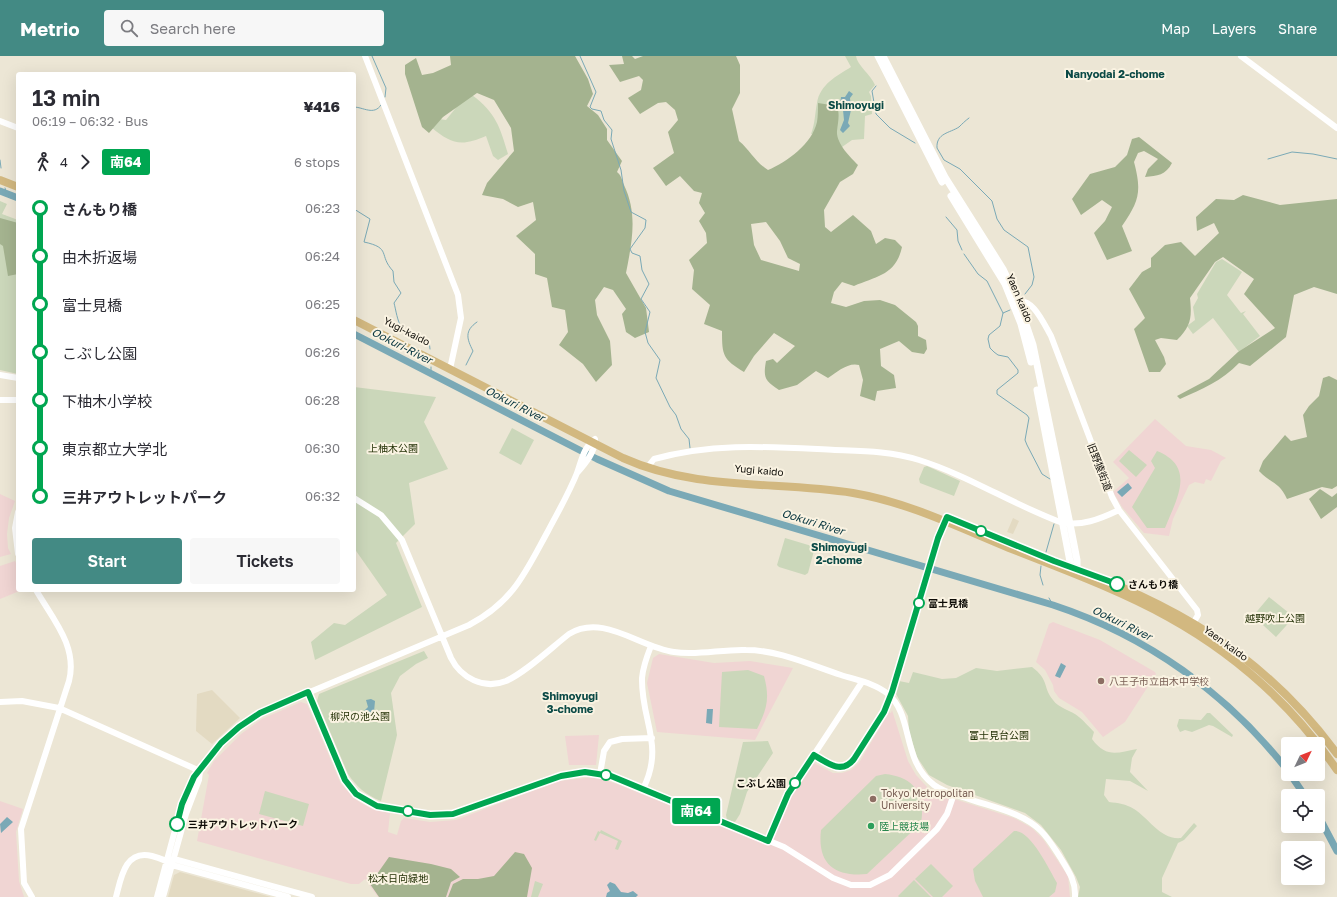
<!DOCTYPE html>
<meta charset="utf-8">
<style>
:root{--surface:#fff;--page:#f7f7f7;--text:#2b2b33;--muted:#7c7c81;--accent:#438a84}
body{margin:0;font-family:"Golos Text","Noto Sans JP",sans-serif;background:var(--page);color:var(--text);height:100vh;display:flex;flex-direction:column;font-size:15px;white-space:nowrap}
*{box-sizing:border-box;margin:0}
p{font-size:13px;color:var(--muted)}
.icon{flex:none;width:22px;height:22px;fill:none;stroke:currentColor;stroke-width:2;stroke-linecap:round;stroke-linejoin:round}
.map{position:relative;flex:1;overflow:hidden}
.details{position:absolute;left:16px;top:16px;width:340px;height:520px;display:flex;flex-direction:column;background:var(--surface);border-radius:4px;box-shadow:0 4px 16px #0002}
.details>*{flex:none}
.badge{padding:0 8px;border-radius:3px;font-size:14px;line-height:26px}
.needle{width:26px;rotate:47deg}
.fabs{position:absolute;left:1281px;top:681px;display:grid;gap:8px}
.fabs a{display:grid;place-items:center;width:44px;height:44px;border-radius:4px;background:var(--surface);box-shadow:0 4px 16px #0002;font-size:20px}
.map>.badge{position:absolute;translate:-50% -50%;box-shadow:0 0 0 2px #fff}
.legs{display:flex;align-items:center;gap:6px;height:44px;padding:0 16px;font-size:13px}
.legs p{margin-inline-start:auto}
.headline{display:flex;align-items:center;justify-content:space-between;height:68px;padding:0 16px}
h1{font-size:22px;font-weight:600;line-height:30px}
.action{display:flex;gap:8px;margin-top:auto;padding:8px 16px}
.action a{flex:1;height:46px;border-radius:4px;background:var(--accent);color:#fff;font-size:16px;font-weight:600;line-height:46px;text-align:center}
.action a+a{background:var(--page);color:var(--text)}
ul{padding:0 16px;list-style:none}
li{display:flex;align-items:center;gap:14px;height:48px;font-size:15px}
li i{display:grid;place-items:center;width:6px;height:100%;margin:0 5px;background:currentColor}
li i::after{content:'';width:10px;height:10px;margin:-5px;border:3px solid;border-radius:50%;background:var(--surface)}
li p{margin-inline-start:auto}
li:first-child i{background:linear-gradient(#0000 50%,currentColor 0)}
li:last-child i{background:linear-gradient(currentColor 50%,#0000 0)}
header{display:flex;align-items:center;gap:24px;box-sizing:border-box;height:56px;padding:0 20px;background:var(--accent);color:#fff}
header strong{font-size:19px}
nav{display:flex;gap:22px;margin-inline-start:auto;font-size:14px}
.search{width:280px;height:36px;background:var(--page);display:flex;align-items:center;gap:10px;box-sizing:border-box;padding:0 14px;border-radius:4px;color:var(--muted);font-size:15px}
.map>svg:first-child{display:block}
.built{fill:#e3dac2}
.education{fill:#f0d5d3}
.green{fill:#cbd7ba}
.forest{fill:#a4b38f;fill-rule:evenodd}
.water{fill:#7aa9b6}
.lines{fill:none;stroke-linecap:round;stroke-linejoin:round}
.stream{stroke:#7aa9b6;stroke-width:1}
.river{stroke:#7aa9b6;stroke-width:7}
.tertiary{stroke:#fff;stroke-width:6}
.secondary{stroke:#fff;stroke-width:7}
.primary{stroke:#d2b880;stroke-width:8}
.line-1-casing{stroke:#fff;stroke-width:9}
.line-1{stroke:#00a651;stroke-width:6}
.stop-1-dot{fill:#fff;stroke:#00a651;stroke-width:2}
.education-dot{fill:#8d6e63;stroke:#faf3e2;stroke-width:1.5}
.leisure-dot{fill:#2e9e5b;stroke:#faf3e2;stroke-width:1.5}
.labels{text-anchor:middle;stroke-width:4;stroke-linejoin:round;paint-order:stroke}
.street-label{font-size:10px;fill:#0d0b06;stroke:#faf3e2}
.park-label{font-size:10px;fill:#233106;stroke:#faf3e2}
.stop-label{font-size:10px;font-weight:bold;fill:#0d0b06;stroke:#faf3e2;text-anchor:start}
.education-label{font-size:10px;fill:#785e54;stroke:#faf3e2;text-anchor:start}
.leisure-label{font-size:10px;fill:#27864d;stroke:#faf3e2;text-anchor:start}
.neighbourhood-label{font-size:11px;font-weight:bold;fill:#0b4a46;stroke:#faf3e2}
.water-label{font-size:11px;font-style:italic;fill:#06343e;stroke:#faf3e2}
</style>
<header>
<strong>Metrio</strong>
<div class="search"><svg class="icon" aria-label="search" viewBox="0 0 24 24"><circle cx="10" cy="10" r="6"/><path d="M15 15l6 6"/></svg>Search here</div>
<nav><a>Map</a><a>Layers</a><a>Share</a></nav>
</header>
<div class="map">
<svg width="1337" height="841" viewBox="0 0 1337 841">
<rect width="100%" height="100%" fill="#ece6d5"/>
<path class="built" d="M1013,462L1019,465L1013,478L1007,476Z
M212,634L240,662L212,688L196,675L197,638Z
M180,816L271,841H168L174,819Z"/>
<path class="education" d="M1155,363L1186,390L1211,394L1226,402L1221,405L1211,425L1206,423L1204,428L1195,426L1189,429L1173,463L1169,480L1144,477L1122,451L1113,436L1129,422L1113,406Z
M0,438L15,445L9,462L7,478L8,492L11,498L0,501Z
M15,505L18,511V534H22L0,543V510Z
M1053,566L1100,584L1155,616L1156,618L1125,666L1103,681L1082,656L1059,642L1054,635L1053,629L1045,614L1036,606L1049,568Z
M659,598L714,607L750,605L793,612L755,684L657,676L647,627L653,602Z
M301,646L307,648L341,728L354,742L361,747L372,753L390,757L388,776L397,779L401,765L404,762L430,766L456,764L559,725L595,721L617,728L770,790L789,744L814,707L833,717H842L851,714L859,707L889,656L891,657L892,654L908,705L916,719L929,733L945,740L1014,762L1032,772L1043,783L1068,820L1070,841H378L365,823L359,828H351L197,785L209,719L207,717L214,705L241,678L262,663Z
M599,679L596,709H569L565,680Z
M0,745L23,753L16,776L19,825L24,841H0Z"/>
<path class="green" d="M845,0H856C857,9 871,19 875,29L869,36L871,40L872,58L865,60L864,83L852,84L842,91L828,75L811,78C815,68 815,57 817,47C820,28 837,20 851,11Z
M472,39C496,57 500,71 508,98L498,104L493,100L486,80C461,91 451,88 431,71L439,63L446,64L463,43Z
M0,145L7,148L2,158L18,164V318L0,314Z
M1222,203L1242,216L1227,239L1241,257L1246,255L1243,258L1260,280L1239,296L1213,262L1193,278L1187,270L1195,264L1193,251L1198,242L1197,238L1216,206Z
M354,331L436,341L424,366L448,413L409,427L415,468L396,487L422,551L315,604L311,586L334,567L345,569L387,539L354,492Z
M512,372L534,384L521,409L499,397Z
M1129,394L1147,409L1136,421L1119,405Z
M1157,395C1197,411 1176,444 1165,472H1147L1132,451L1155,412L1151,405Z
M927,410L960,425L954,440L920,427L919,423L924,411Z
M785,482L815,491L808,517L805,519L779,511L777,509Z
M1269,541L1294,561L1276,581L1253,560Z
M424,595L428,602L416,608L400,620L391,637L397,679L381,745C366,739 357,731 348,718L317,645L319,638Z
M1032,611C1050,625 1042,630 1053,644C1058,652 1071,654 1079,661C1084,665 1089,671 1094,676L1092,683C1106,702 1117,697 1137,693L1132,702L1130,716L1148,735L1130,725L1106,723L1104,739L1109,746C1118,747 1126,748 1134,753C1149,762 1160,784 1181,782L1194,767L1197,770L1184,784L1178,787L1162,822V836L1172,841H1078L1080,831L1076,821L1061,794L1041,769L1025,757L947,729L929,719L917,701L909,675L908,660L895,636L899,625L909,627L913,616L942,623L956,622L976,612L997,615Z
M748,614L764,620C770,642 767,653 757,673L719,671L722,616Z
M1207,657H1210L1233,679L1232,681L1213,670L1209,669L1192,676L1185,674L1180,676L1177,670L1179,663L1201,664Z
M768,685L773,697L747,736L740,758L735,766L727,764L726,759L743,686Z
M885,718C914,721 926,738 921,767L867,818C835,821 817,808 821,774L876,720Z
M265,735L309,748L303,770L259,758Z
M601,774L622,785L618,794L615,793L618,785L600,777L596,785L594,784L598,775L600,776Z
M1014,775C1030,773 1049,813 1057,827L1055,836L1049,841H983L975,825L973,813Z
M931,808L953,830L942,841H933L915,823Z
M914,824L931,841H899L898,840Z
M535,825L543,828L538,841H531Z"/>
<path class="forest" d="M450,0H575L588,23L593,38L587,50L598,59L607,73V84L622,105L617,116C621,119 622,124 624,129C638,158 632,186 626,217L646,252L649,276L635,282L626,276L622,258L626,253L613,234L604,231L595,244L597,259L610,285L612,309L596,326L583,308L559,289L568,276L565,254L552,251L547,222L535,218V198L516,180L536,164L533,146L518,151L503,143L482,139L487,127L514,95L511,72L494,44L477,37L443,61L429,77L422,71L405,18V9L416,2L422,19L433,17L451,9Z
M622,0H632L635,3L643,0H736L740,9V37L732,53L739,85C750,94 755,106 768,114C787,106 812,88 817,66C818,60 818,53 818,47L837,50C840,59 838,65 837,75C836,87 850,101 858,109L853,118L840,126L824,154L825,171L831,176L853,159L871,175L876,188L885,182L895,184L902,191C896,219 877,220 854,230L842,226L834,236L831,247L846,251L864,245L880,244L895,249L916,266L918,270V280L926,284L927,293L924,298L912,296L899,285L880,293L881,310L894,319L896,332L877,335L875,345L860,340L863,324L859,309C848,306 837,316 828,322L816,315L797,329L779,334C765,325 763,322 766,305L773,303L777,307L795,290L774,277L754,300L744,316C723,303 722,300 722,275L704,268L710,249L692,233L694,214L689,204L707,187L706,177L699,165L705,157L699,147L702,137L694,135L680,120L666,130L653,112L674,97L668,76L678,64L675,54L666,46L658,47L640,58L628,42L641,34L643,24L639,20L620,26L609,9L624,8ZM766,166L780,185L788,202L800,208L799,215L761,204L754,189L751,168Z
M1139,81L1172,107C1166,119 1157,120 1145,121L1148,113L1158,103L1144,95L1138,97L1134,106C1142,136 1139,145 1122,170L1132,195L1107,204L1094,177L1105,165L1112,151L1102,144L1081,159L1072,143L1090,118L1115,111L1127,99L1132,83Z
M1243,139L1280,149L1337,143V238L1314,231L1294,239L1286,281L1250,310L1239,307C1222,325 1202,333 1180,343L1177,340L1209,323L1238,296L1275,272L1244,238L1254,223L1223,201L1215,206L1190,242C1192,262 1191,270 1177,284L1161,282L1155,284L1164,301L1166,308L1160,316H1149L1134,273L1145,262L1129,233L1142,216L1151,211V202L1165,189L1181,186L1195,200L1219,177L1214,167L1197,175L1196,161L1216,143L1234,144Z
M0,162L18,167V218L8,220L3,190L0,188Z
M1329,320L1337,324V430L1332,433L1322,431L1287,443C1279,425 1271,428 1259,415L1263,405L1285,379L1291,385L1307,381L1303,359L1309,350L1319,340L1323,322Z
M1320,433L1332,441L1337,437V451L1321,463L1309,443Z
M515,796L524,798L532,812L527,841H448L453,828L463,823H478L494,820Z
M389,801L431,808L451,813L460,821L451,826L446,841H379L370,828Z"/>
<path class="water" d="M849,35L853,38L850,42L851,54L848,67L850,70L843,77L840,74L844,64L843,54L840,50L841,41H845Z
M1128,427L1132,432L1122,441L1117,436Z
M1061,607L1066,610L1060,622L1055,620Z
M371,643L375,645L374,656L364,661V655L368,651L366,644Z
M707,653H713L712,668L706,667Z
M7,761L13,766L1,777L0,768Z
M610,826L615,828L621,836L628,837L633,835L638,839L636,841H606L607,837L610,835L607,829Z"/>
<g class="lines">
<path class="stream" d="M372,0L386,32L385,41
M580,0L596,36L590,51L592,53L601,55L604,64L612,74L611,83L621,114L624,135L631,156L646,164L645,172L630,193L632,197L640,200L642,214L649,228L641,243L650,256L645,276L648,287L660,304L656,322L670,351L676,359L681,373L689,383L690,392
M876,30L872,35L876,58L890,72L915,87
M354,51C363,51 374,60 381,49
M969,62C965,65 962,68 959,71C950,77 936,77 937,92L944,104L960,113L992,145L997,163L1004,174L1028,191L1034,221L1032,229L1025,238
M1268,103L1292,96L1313,98L1337,103
M0,104L1,112
M5,132L7,138
M354,153L370,163L364,186C392,192 378,199 393,215L394,226L401,237L394,247C396,254 397,265 402,272C409,282 429,272 430,293
M946,161L957,174L958,185L962,194
M964,198L978,218L987,225L1003,257
M1010,254L1003,257L1000,270L989,279L988,283L990,292L994,296L998,299L1008,301L1018,314V317L997,334V338L1027,359L1029,362L1025,384L1027,389L1042,418L1050,423
M466,309L473,295C467,283 464,275 477,266
M431,317V311
M456,330V328
M1046,496L1054,468
M1041,510L1040,519L1043,529
M1049,542L1053,549"/>
<path class="river" d="M0,135L18,142
M354,278L597,403L669,435L1053,549C1147,580 1227,637 1288,715
M1290,718L1305,740
M1318,759L1337,795"/>
<path class="tertiary" d="M365,0L458,239L461,262L450,313
M1241,0L1337,72
M0,65L18,72
M1015,246C1032,239 1044,268 1051,280L1112,441L1119,454L1197,554L1198,559L1191,571
M0,319L18,322
M0,344H18
M650,408L654,403C715,386 772,391 835,394C863,395 891,395 919,404C967,419 1012,448 1060,466C1081,471 1100,463 1119,454
M354,442L381,459L402,484L451,602C461,622 484,634 506,625C526,616 551,592 569,578C603,557 639,591 674,596C697,600 722,593 746,594C779,594 810,609 841,619C856,624 875,627 888,638C914,660 901,704 934,729C943,736 956,739 966,742C991,751 1022,756 1041,775C1049,783 1054,792 1060,801C1068,814 1076,825 1075,841
M18,456L15,472L18,498
M308,636L345,724L360,740L377,750L430,759L453,758L561,720C582,715 600,717 620,723L784,791L833,822L851,829H870L890,819L937,773L947,758L954,738
M0,646L22,645L59,652L200,715
M814,699C827,708 842,719 854,703L884,656L892,636L937,482L947,461
M600,718L604,695L610,686L622,683L652,682
M643,733C665,689 641,665 642,622C643,611 647,600 651,590
M768,785L788,738L862,626
M167,804L174,803L312,841
M32,841L24,827L21,773L69,625C78,590 52,562 36,534
M116,841C121,822 125,793 152,800C160,802 166,804 172,809L288,841
M157,841L182,748L194,721L221,687L232,676L260,657L469,569C514,545 525,517 548,475C558,456 569,437 577,417C581,406 584,390 595,383C596,395 585,408 577,417
M163,841L186,758L199,724L200,715"/>
<path class="secondary" d="M878,0L942,126
M883,0L945,121L1003,213L1018,245L1033,289L1070,468L1077,504V513L1074,517
M951,140L1005,228L1021,268L1031,306
M1037,334L1072,516"/>
<path class="primary" d="M0,124L18,131
M354,264L623,402C696,435 776,425 853,437C907,446 958,471 1009,492C1062,513 1117,533 1168,561C1235,598 1293,650 1337,714
M1054,505C1170,545 1263,597 1337,698"/>
</g>
<g class="lines">
<g class="line-1-casing">
<path id="line-1" d="M177,768L182,748L194,721L221,687L239,671L260,657L308,636L345,724L356,738L377,750L430,759L453,758L561,720L585,716L611,720L768,785L788,738L814,699C827,707 842,719 854,703L884,656L892,636L938,482L947,461L1054,505L1117,528"/>
</g>
<use href="#line-1" class="line-1"/>
</g>
<g class="stop-1-dot">
<circle cx="981" cy="475" r="5"/>
<circle cx="1117" cy="528" r="7"/>
<circle cx="919" cy="547" r="5"/>
<circle cx="606" cy="719" r="5"/>
<circle cx="795" cy="727" r="5"/>
<circle cx="408" cy="755" r="5"/>
<circle cx="177" cy="768" r="7"/>
</g>
<g class="education-dot">
<circle cx="1101" cy="625" r="4"/>
<circle cx="873" cy="743" r="4"/>
</g>
<circle class="leisure-dot" cx="871" cy="770" r="4"/>
<g class="labels">
<g class="street-label">
<text transform="translate(1020 242) rotate(67)" y="4">Yaen kaido</text>
<text transform="translate(407 275) rotate(27)" y="4">Yugi-kaido</text>
<text transform="translate(1100 411) rotate(69)" y="4">旧野猿街道</text>
<text transform="translate(759 414) rotate(5)" y="4">Yugi kaido</text>
<text transform="translate(1226 587) rotate(36)" y="4">Yaen kaido</text>
</g>
<g class="park-label">
<text x="393" y="396">上柚木公園</text>
<text x="1275" y="566">越野吹上公園</text>
<text x="360" y="664">柳沢の池公園</text>
<text x="999" y="683">富士見台公園</text>
<text x="398" y="826">松木日向緑地</text>
</g>
<g class="stop-label">
<text x="1128" y="532">さんもり橋</text>
<text x="928" y="551">富士見橋</text>
<text x="786" y="731" text-anchor="end">こぶし公園</text>
<text x="188" y="772">三井アウトレットパーク</text>
</g>
<g class="education-label">
<text x="1109" y="629">八王子市立由木中学校</text>
<text x="881" y="741">Tokyo Metropolitan<tspan x="881" dy="12">University</tspan></text>
</g>
<g class="leisure-label">
<text x="879" y="774">陸上競技場</text>
</g>
<g class="neighbourhood-label">
<text x="1115" y="22">Nanyodai 2-chome</text>
<text x="856" y="53">Shimoyugi</text>
<text x="839" y="495">Shimoyugi<tspan x="839" dy="13">2-chome</tspan></text>
<text x="570" y="644">Shimoyugi<tspan x="570" dy="13">3-chome</tspan></text>
</g>
<g class="water-label">
<text transform="translate(402 290) rotate(27)" y="4">Ookuri-River</text>
<text transform="translate(515 348) rotate(27)" y="4">Ookuri River</text>
<text transform="translate(813 466) rotate(17)" y="4">Ookuri River</text>
<text transform="translate(1122 567) rotate(26)" y="4">Ookuri River</text>
</g>
</g>
</svg>
<div class="fabs">
<a><svg class="needle" viewBox="-14 -14 28 28"><path d="M0-13l5 13h-10z" fill="#e53935"/><path d="M0 13l5-13h-10z" fill="#7c7c81"/></svg></a>
<a><svg class="icon" aria-label="locate" viewBox="0 0 24 24"><circle cx="12" cy="12" r="6"/><path d="M12 2v4M12 18v4M2 12h4M18 12h4"/></svg></a>
<a><svg class="icon" aria-label="layers" viewBox="0 0 24 24"><path d="M12 4l9 5-9 5-9-5zM3 14l9 5 9-5"/></svg></a>
</div>
<b class="badge" style="left:696px;top:755px;background:#00a651;color:#fff">南64</b>
<section class="details">
<div class="headline"><div><h1>13 min</h1><p>06:19 – 06:32 · Bus</p></div><b>¥416</b></div>
<div class="legs"><svg class="icon" aria-label="walk" viewBox="0 0 24 24"><circle cx="13" cy="4" r="2"/><path d="M13 8l-2 6 4 7M11 14l-3 7M7 12l3-4h3l4 4"/></svg>4<svg class="icon" aria-label="forward" viewBox="0 0 24 24"><path d="M9 5l7 7-7 7"/></svg><b class="badge" style="background:#00a651;color:#fff">南64</b><p>6 stops</p></div>
<ul>
<li><i style="color:#00a651"></i><b>さんもり橋</b><p>06:23</p></li>
<li><i style="color:#00a651"></i><span>由木折返場</span><p>06:24</p></li>
<li><i style="color:#00a651"></i><span>富士見橋</span><p>06:25</p></li>
<li><i style="color:#00a651"></i><span>こぶし公園</span><p>06:26</p></li>
<li><i style="color:#00a651"></i><span>下柚木小学校</span><p>06:28</p></li>
<li><i style="color:#00a651"></i><span>東京都立大学北</span><p>06:30</p></li>
<li><i style="color:#00a651"></i><b>三井アウトレットパーク</b><p>06:32</p></li>
</ul>
<div class="action"><a>Start</a><a>Tickets</a></div>
</section>
</div>
